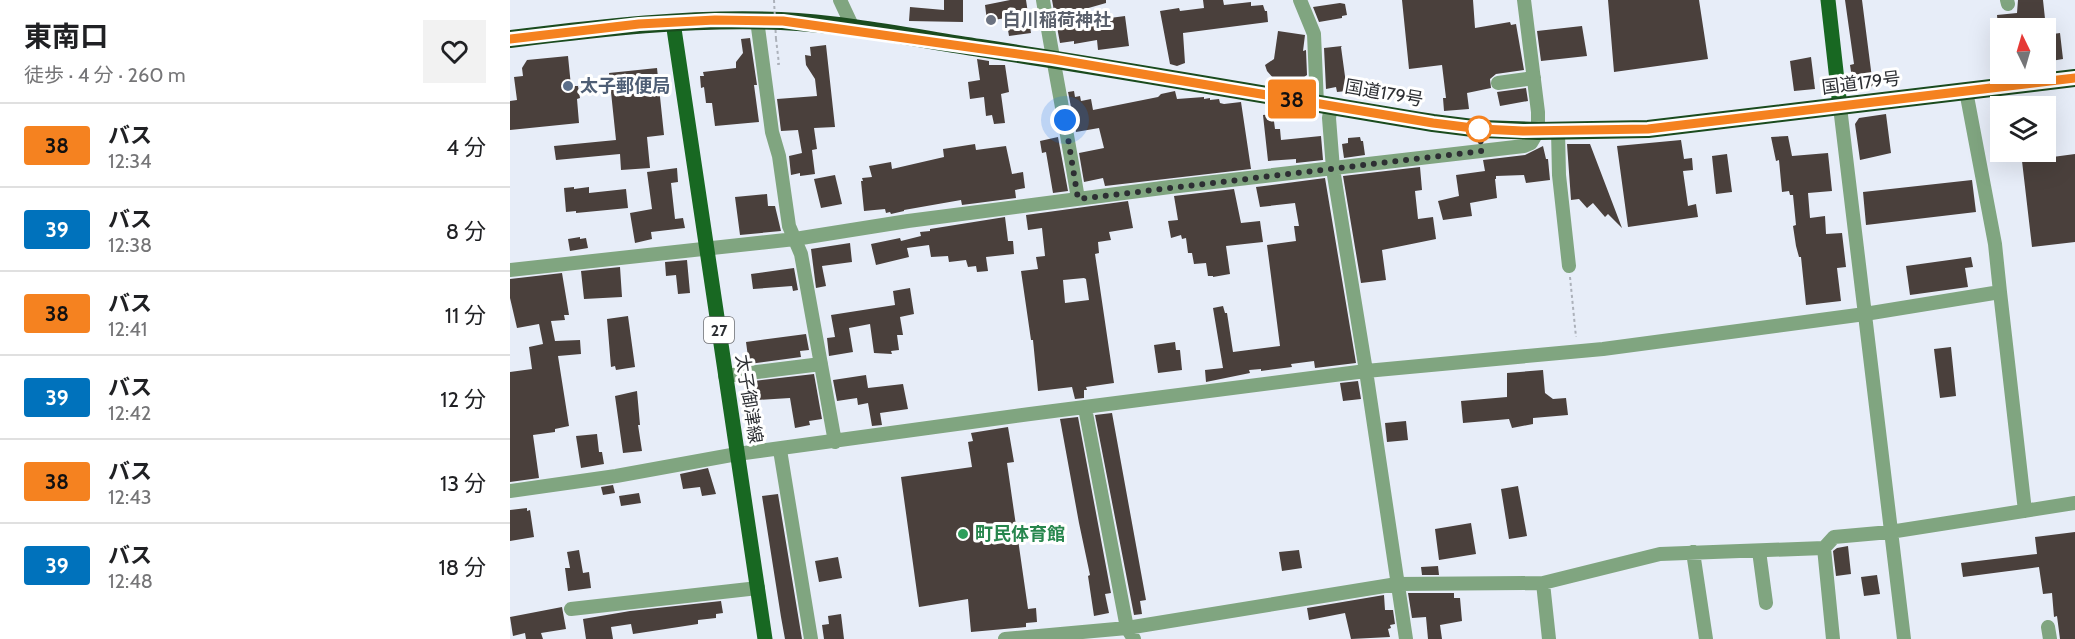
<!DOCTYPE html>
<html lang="ja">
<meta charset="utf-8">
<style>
:root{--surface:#fff;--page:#f2f2f2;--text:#202124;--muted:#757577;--line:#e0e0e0}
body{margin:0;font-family:Cabin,"Noto Sans JP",sans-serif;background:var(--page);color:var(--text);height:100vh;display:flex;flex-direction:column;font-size:22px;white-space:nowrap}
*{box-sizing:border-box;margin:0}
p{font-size:20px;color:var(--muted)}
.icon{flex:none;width:33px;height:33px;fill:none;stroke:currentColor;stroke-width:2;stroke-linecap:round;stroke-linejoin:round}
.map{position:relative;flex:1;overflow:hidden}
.drawer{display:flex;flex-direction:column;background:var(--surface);width:510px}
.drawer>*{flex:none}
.badge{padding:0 12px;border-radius:4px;font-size:21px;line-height:39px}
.needle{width:39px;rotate:355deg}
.controls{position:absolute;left:1480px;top:18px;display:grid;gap:12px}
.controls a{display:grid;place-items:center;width:66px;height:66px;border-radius:0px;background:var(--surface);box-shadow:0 6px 24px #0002;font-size:30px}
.you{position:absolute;width:30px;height:30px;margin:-15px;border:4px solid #fff;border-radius:50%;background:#1a73e8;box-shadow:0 0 0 9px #1a73e833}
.map>.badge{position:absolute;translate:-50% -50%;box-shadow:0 0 0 3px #fff}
.round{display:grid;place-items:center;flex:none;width:63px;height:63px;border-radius:0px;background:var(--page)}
.headline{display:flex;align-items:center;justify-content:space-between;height:102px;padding:0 24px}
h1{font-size:28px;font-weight:700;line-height:45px}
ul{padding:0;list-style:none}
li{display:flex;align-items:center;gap:18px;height:84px;padding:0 24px;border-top:2px solid var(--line)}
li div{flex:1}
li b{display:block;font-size:22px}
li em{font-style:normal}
li .badge{min-width:66px;font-weight:700;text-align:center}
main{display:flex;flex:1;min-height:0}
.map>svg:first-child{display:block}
.building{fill:#4a403c;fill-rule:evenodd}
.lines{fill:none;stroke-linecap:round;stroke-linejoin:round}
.path{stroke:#acb1ba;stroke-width:2;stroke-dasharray:3 3;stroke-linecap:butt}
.minor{stroke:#80a580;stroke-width:14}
.major{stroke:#186822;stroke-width:15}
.highway{stroke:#1a4b1e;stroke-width:18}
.path-bridge{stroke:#acb1ba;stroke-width:2;stroke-dasharray:3 3;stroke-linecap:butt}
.line-casing{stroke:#fff;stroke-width:14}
.line{stroke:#f58220;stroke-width:9}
.walk{stroke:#2d2f33;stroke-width:6;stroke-dasharray:0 10.8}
.worship-dot{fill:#6b7280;stroke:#fff;stroke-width:2}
.service-dot{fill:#5c6f8a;stroke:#fff;stroke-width:2}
.stop-dot{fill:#fff;stroke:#f58220;stroke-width:3}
.leisure-dot{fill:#2e9e5b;stroke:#fff;stroke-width:2}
.labels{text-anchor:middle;stroke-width:6;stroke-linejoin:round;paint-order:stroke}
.shield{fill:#fff;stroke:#6c6d70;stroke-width:1.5}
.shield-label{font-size:16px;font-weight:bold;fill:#2d2f33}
.worship-label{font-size:18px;font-weight:bold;fill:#5b616d;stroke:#fff;text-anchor:start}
.street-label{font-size:18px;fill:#2d2f33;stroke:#fff}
.service-label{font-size:18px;font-weight:bold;fill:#4e5e75;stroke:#fff;text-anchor:start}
.leisure-label{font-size:18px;font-weight:bold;fill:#27864d;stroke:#fff;text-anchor:start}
</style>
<main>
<section class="drawer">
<div class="headline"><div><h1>東南口</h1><p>徒歩 · 4 分 · 260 m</p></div><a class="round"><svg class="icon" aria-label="heart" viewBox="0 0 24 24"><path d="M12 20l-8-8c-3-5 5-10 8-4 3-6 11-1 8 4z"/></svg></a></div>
<ul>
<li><span class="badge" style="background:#f58220;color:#111">38</span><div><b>バス</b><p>12:34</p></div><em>4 分</em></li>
<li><span class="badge" style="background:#0072bc;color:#fff">39</span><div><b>バス</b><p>12:38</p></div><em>8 分</em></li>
<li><span class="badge" style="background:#f58220;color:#111">38</span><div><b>バス</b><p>12:41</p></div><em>11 分</em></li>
<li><span class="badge" style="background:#0072bc;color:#fff">39</span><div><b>バス</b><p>12:42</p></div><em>12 分</em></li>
<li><span class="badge" style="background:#f58220;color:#111">38</span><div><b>バス</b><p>12:43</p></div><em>13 分</em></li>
<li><span class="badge" style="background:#0072bc;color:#fff">39</span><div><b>バス</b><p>12:48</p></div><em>18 分</em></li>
</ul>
</section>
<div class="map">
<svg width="1565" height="639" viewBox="0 0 1565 639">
<rect width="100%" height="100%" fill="#e7edf8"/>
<path class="building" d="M434,0H453V22L399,21L400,7L434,10Z
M500,0H516L521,33L499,36L496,18L477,21L475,5Z
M542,0H596V3L554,15L555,24L615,16L619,46L588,50L587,40L564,44V41L550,43Z
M693,0H713L714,5L741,2V6L753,5L755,11H757L758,22L673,33L675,63L667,66L660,64L650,11L669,8L670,11L694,8Z
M892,0H963L965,28L1000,22L1001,25L1006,24L1014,70L986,74L980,79L981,88L957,93L959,109L934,111L933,98H936L932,65L899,69Z
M1098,0H1189L1198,59L1104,72Z
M1335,0H1352L1363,86L1356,87L1342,78L1340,65L1344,64Z
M1508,0H1533L1536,28H1488L1487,15L1507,13Z
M830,3L835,4L837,15L832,16V18L809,22L803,7Z
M1072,26L1077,56L1031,61L1027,31Z
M768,31L795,35L793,51L796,50L797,75L790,80L771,82L765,80L757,71L755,65L764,59Z
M1550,33L1553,59L1541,61V58H1536V35Z
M240,38L247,85H244L249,122L205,126L202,103H196L194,87L191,88L190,76H194L193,72L226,68V62L233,53L231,39Z
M316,45L325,127L304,128L307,149L302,150L305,174L290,176V173L281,175L279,156L292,153L288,130L271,131L267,99L307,96L305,79L296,65L295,55L301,56L300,47Z
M832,46L831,47L837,91L827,92L826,87L816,89L814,48Z
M58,56L61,86H68L70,98L67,99L69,123L0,130V101L7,100L4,77L13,76L12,68L17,60Z
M1301,57L1305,89L1284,91L1280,61Z
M467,59L479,61V65H495L499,92L491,94L495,123L484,124L482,115L476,116L474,97L460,99L458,82L470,80Z
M147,68L154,135L137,137L140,168L111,170L110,154L46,160L44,146L106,140L99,73Z
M1016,88L1018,101L990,106L987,92Z
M564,91L565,97L570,96L571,101L581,99L583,110L648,97L651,94L665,91L667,99L694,97V99L700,98V100L709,99L710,103L714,104L731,102L741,169L595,186L593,178L574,182L569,153L594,148L589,128L566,132L558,92Z
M763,114L765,129H770L771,140L811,136L813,160L786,163V159L758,161L753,115Z
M1376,114L1381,153L1350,160L1345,124L1349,118Z
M1278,136L1282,156L1318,153L1322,191L1298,193L1300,218L1315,216L1316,234L1332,233L1336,267L1327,268L1331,301L1296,305L1291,257H1289L1286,246L1283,226L1286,225L1283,195H1280L1279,191L1272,192L1269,160L1266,161L1261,137Z
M548,137L558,191L543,193L536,152L532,153L530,141Z
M850,137L851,141H853L855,155L834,158L832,144L838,143V138Z
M1171,140L1174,159L1182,158L1183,170L1173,171L1178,206L1186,204L1188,217L1118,227L1107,146Z
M465,144L466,150L496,146L502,174L513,172L515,188L505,190L506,198L452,205L451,200L394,210V211L381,214L380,212L376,213L375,209L354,211L351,181H353L352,178L362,177L359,166L381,162L382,169L434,157L433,149Z
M1057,144H1080L1112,228L1098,214L1095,217L1083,203L1077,208L1069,199L1061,200Z
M1033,146L1036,159H1038L1040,180L1016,183L1014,175L986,176V179H985L987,198L960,203L962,216L933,220L928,201L949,196L946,175L975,171L973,160L1015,155Z
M1217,154L1222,192L1206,194L1202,156Z
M1565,154V242L1522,247L1512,161Z
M910,167L912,190L905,191L908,219L923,217L926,239L872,250L876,280L851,283L833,176Z
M167,168L168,182L161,183L165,219L173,218L175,228L141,232L142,239L125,243L120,213L142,209L137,172Z
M325,175L332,204L311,208L304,179Z
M815,178L846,363L805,368L804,361L781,364L782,367L751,371V369L739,370L740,373L696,382L695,370L713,368L703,308L713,306L715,313H717L723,352L770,346L757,245L786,241L784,226H789L785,203L750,207L746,187Z
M1462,180L1466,212L1356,225L1353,192Z
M64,187V189L79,187V193L116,189L118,208L66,213V211L56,212L54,188Z
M724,189L731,223L750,221L753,242L716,246L720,274L703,277V276H698L696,263L684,264L682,253H678L676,238L672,239L671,235L661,238L658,221L668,220L664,196Z
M257,194L258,206H265L271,231L230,235L225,197Z
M618,201L623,228L599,232L601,240L588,242L589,253L585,254L604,383L576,387L577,390H574V398L565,399L562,387L528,391L523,340H521L511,271L528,269L526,257L535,256L532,228L518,230L516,215ZM574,278L576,279L579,300L555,303L553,280Z
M495,217L498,241H503L504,254L476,257L478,271L467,272L466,266L458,267L456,260L439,262L438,256L421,257L419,245L397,248L399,257L366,265L361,244L390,238L391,241L411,236L410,232L420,231V229Z
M70,237V239L76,238L78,248L60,251L58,239Z
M340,243L342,262L312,266L316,286L306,288L301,249Z
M1461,257L1463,267L1455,268L1458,287L1400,295L1396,266Z
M177,260L180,293L168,294L166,275L156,276L155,262Z
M110,267L112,297L74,299L71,271Z
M284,268L288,290L283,291L282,286L243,289L241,274Z
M52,273L59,315H54L55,320L41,321L45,341L70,340L71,354L48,356L59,426L45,429V432L23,435L29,478L0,482V372L22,369L19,347L33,344L29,324L7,328L0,298V279Z
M400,288L404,314L390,317L393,335H387L389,350L381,351L382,354L364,353L360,324L339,328L343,352L319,356L317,338L325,337L321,315L385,305L383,291Z
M118,316L125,367L106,370L105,366L101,367L97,319Z
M296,334L299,350L290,351L291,357L239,364L236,342Z
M665,342L666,350H670L672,370L648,373L644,345Z
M1441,347L1446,396L1430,398L1424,349Z
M1033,370L1035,393L1043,399L1056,398L1058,415L1023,418V424L1002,428L999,419L953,423L951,401L997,397V373Z
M304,374L312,419L299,421L300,425L285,428L280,398L247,400L244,381Z
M356,375L358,388L393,384L398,409L370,413L372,425L362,426L358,403L348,405L347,398L327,401L323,380Z
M848,381L851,399L833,401L830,383Z
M127,391L130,425H128L132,451L113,453L105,396Z
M602,413L636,600L630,601L632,614L624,615L585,415Z
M568,417L601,593L595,594L599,613L584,616L578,576L580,575L569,523L550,419Z
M896,421L898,440L877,442L875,423Z
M498,427L504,462L497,463L518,609L526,608L527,622L516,623V627L461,632L458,599L409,607L391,477L462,467L458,442L463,441L461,433Z
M87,434L89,452H92L94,464L71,468L66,436Z
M198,468L206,494L192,496L190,487L173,489L170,474Z
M103,485L105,493L93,495L91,487Z
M1008,486L1017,536L999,539L991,489Z
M129,493L131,503L111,506L109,496Z
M268,494L292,639H275L271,617L252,496Z
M17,508V511L20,510L24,537L0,541V510Z
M961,523L966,554L929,560L925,529Z
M1565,532V639H1550L1547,616L1544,617L1542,593L1533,594L1529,567L1453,577L1451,563L1527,554L1525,537Z
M1338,546L1341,574L1326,576L1323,551L1327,548Z
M69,550L73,573L79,572L81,588L58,591L55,568H60L57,552Z
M789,550L792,568L772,571L769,552Z
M328,557L332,578L309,582L305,561Z
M928,566L929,575H912L911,567Z
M1367,575L1370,594L1354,596L1351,577Z
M898,593H944V598H950L952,621L930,625L932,639H918L916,617L902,618Z
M874,595L875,610H883L885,624L880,625L881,628L878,629L880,637L841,639L835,613L799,620L797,608Z
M211,601L213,613L206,614V618L188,620V624L123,634L121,624L101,627L103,639H76L73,619L120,611Z
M52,607L56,629L31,633L33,639H16L15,633L3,636L0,617Z
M331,614L334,639H314L312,625L319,624L318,616Z"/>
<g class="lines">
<path class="path" d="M266,39L269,64H266
M1060,277L1066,337"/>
<path class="minor" d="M330,0L344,30
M533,0C544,66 557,132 568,199
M790,0L804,34L807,104
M1497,0L1498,4
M247,20L262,132L269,156L279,226L291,254L325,442
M988,83L1024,78
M1456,91L1485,244L1490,292
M821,106L819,118L823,169L856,371L896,639
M1330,107L1394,639
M1048,131L1049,175L1059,266
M0,270L285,239L398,221L660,187L1014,146L1021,143L1028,131V112L1014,0
M215,376L311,364
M575,408L617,628L624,639
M270,450L301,639
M0,491L106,476L227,454L520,414L856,371L1093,349L1355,314L1490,292L1515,511
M1314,548L1323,639
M1249,551L1256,603
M1183,552L1196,639
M1033,583L1039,639
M61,609L248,588
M1538,627L1540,639
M495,639L617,628L887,584L1033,583L1150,554L1314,548L1324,537L1380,532L1565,503"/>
<path class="major" d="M1318,0L1330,107
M163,22L255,639"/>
<path class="highway" d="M0,39C90,28 180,17 271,21C337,24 404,38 470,48C621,71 772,98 923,123L971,129L1028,131L1138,129L1565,78"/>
<path class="path-bridge" d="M264,0L266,39"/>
</g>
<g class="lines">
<g class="line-casing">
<path id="line" d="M0,39L129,24L205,20L273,21L543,59L923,123L971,129L1013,131L1138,129L1565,78"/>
</g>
<use href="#line" class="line"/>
<path class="walk" d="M555,120L568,199L972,151L969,129"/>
</g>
<circle class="worship-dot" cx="481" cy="20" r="6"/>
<circle class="service-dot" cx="58" cy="86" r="6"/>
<circle class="stop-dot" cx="969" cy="129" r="12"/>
<circle class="leisure-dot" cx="453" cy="534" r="6"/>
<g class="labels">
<rect class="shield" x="194" y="317" width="30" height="26" rx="4.5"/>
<g class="shield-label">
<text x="209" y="336">27</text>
</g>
<g class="worship-label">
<text x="493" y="26">白川稲荷神社</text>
</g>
<g class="street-label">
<text transform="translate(1351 83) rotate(-7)" y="6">国道179号</text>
<text transform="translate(874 93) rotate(10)" y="6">国道179号</text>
<text transform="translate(239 399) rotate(81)" y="6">太子御津線</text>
</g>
<g class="service-label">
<text x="70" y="92">太子郵便局</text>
</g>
<g class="leisure-label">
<text x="465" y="540">町民体育館</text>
</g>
</g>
</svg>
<div class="controls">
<a><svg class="needle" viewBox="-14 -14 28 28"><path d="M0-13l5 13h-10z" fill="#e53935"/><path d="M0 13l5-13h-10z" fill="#757577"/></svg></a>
<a><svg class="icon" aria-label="layers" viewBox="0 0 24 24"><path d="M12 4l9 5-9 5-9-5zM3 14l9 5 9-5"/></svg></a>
</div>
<div class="you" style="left:555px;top:120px"></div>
<b class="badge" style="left:782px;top:99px;background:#f58220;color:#111">38</b>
</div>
</main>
